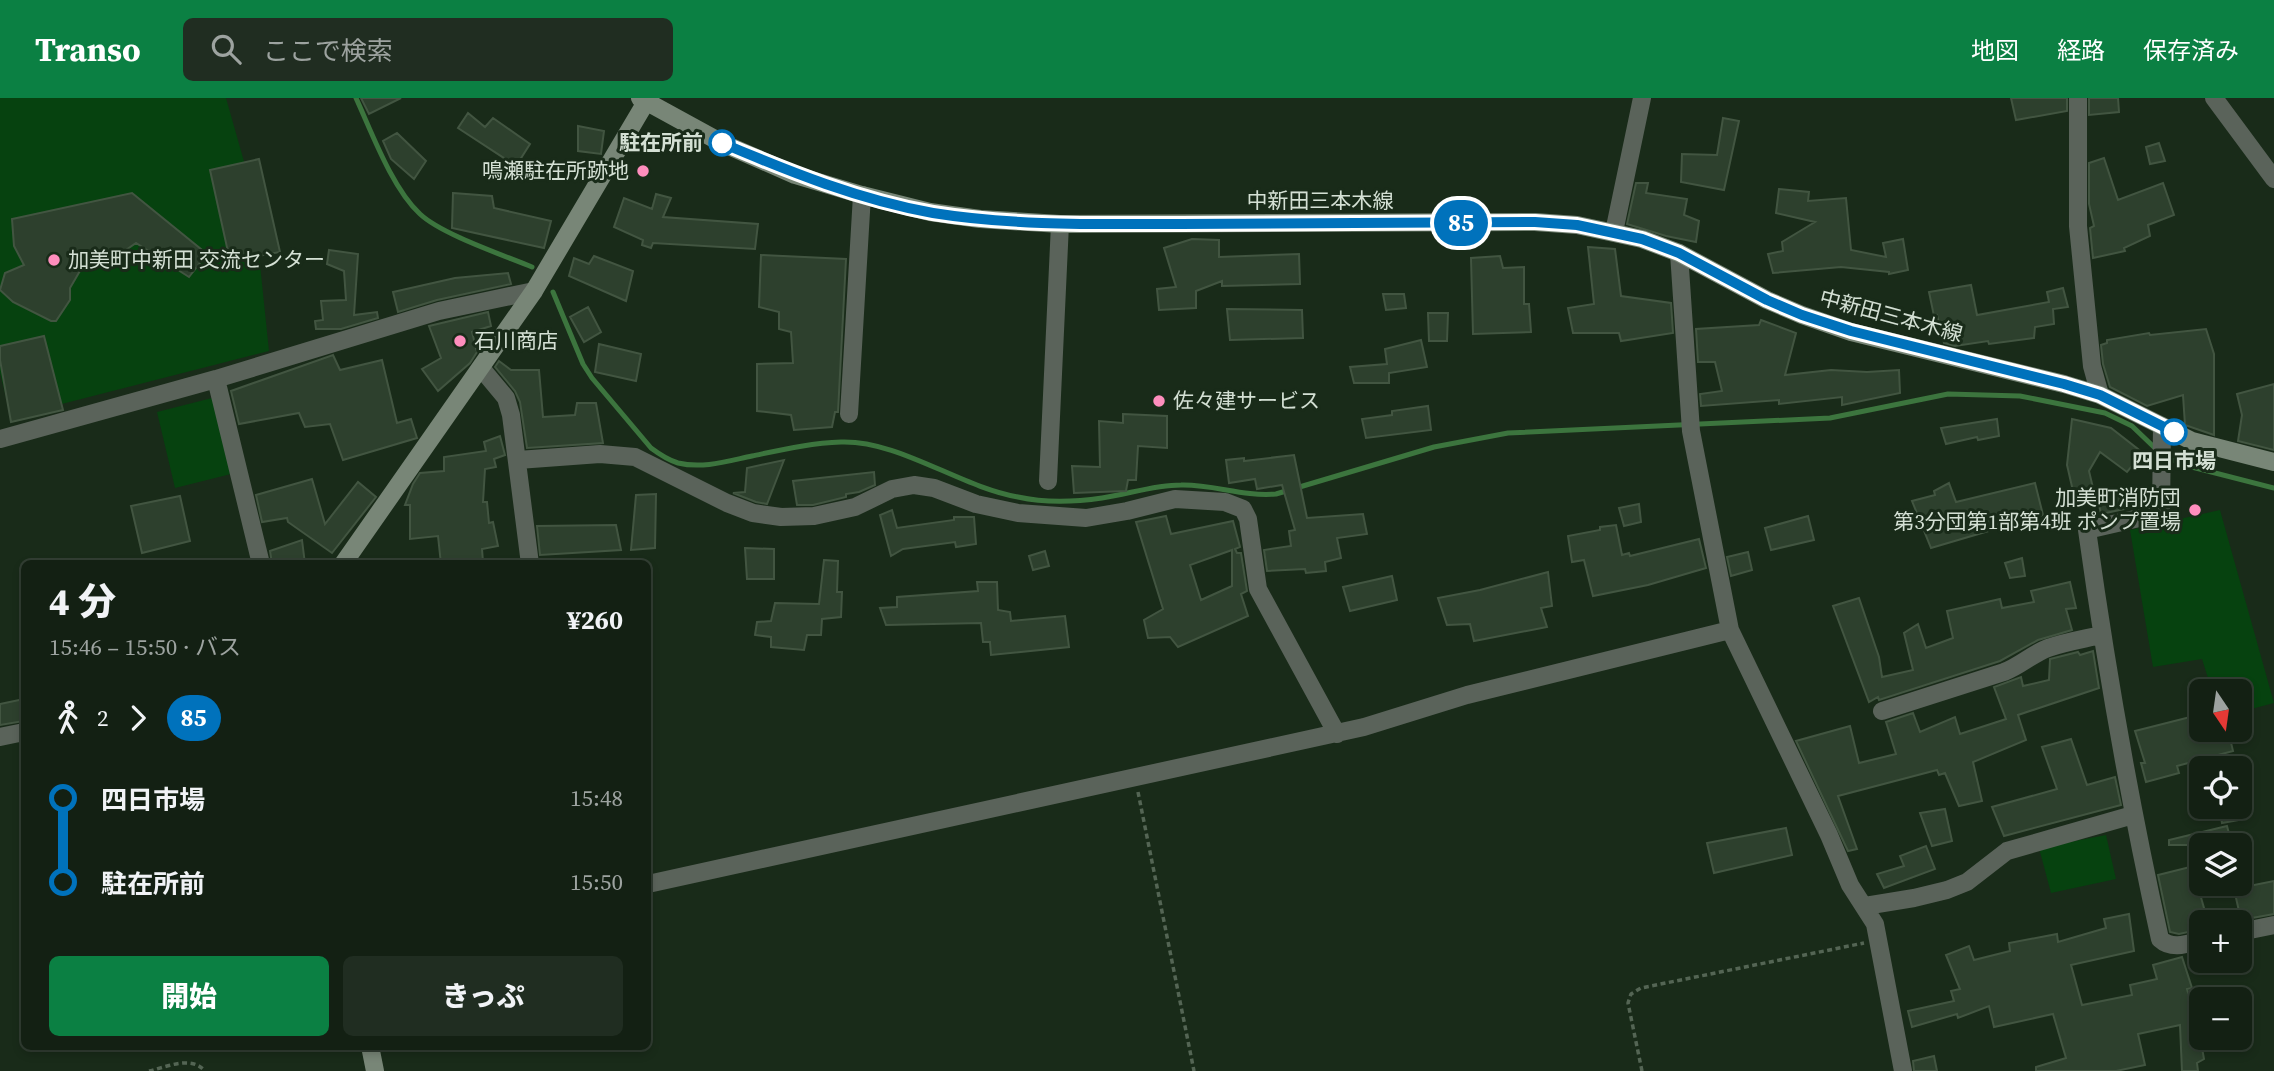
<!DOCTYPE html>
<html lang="ja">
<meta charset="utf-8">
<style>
:root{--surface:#132013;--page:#202d21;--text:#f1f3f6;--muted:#9da3a0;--line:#323e33;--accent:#0b8043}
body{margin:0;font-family:"Source Serif 4","Noto Sans JP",serif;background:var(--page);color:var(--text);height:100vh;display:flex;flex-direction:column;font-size:26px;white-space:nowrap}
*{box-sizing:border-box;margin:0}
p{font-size:23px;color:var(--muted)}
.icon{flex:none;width:38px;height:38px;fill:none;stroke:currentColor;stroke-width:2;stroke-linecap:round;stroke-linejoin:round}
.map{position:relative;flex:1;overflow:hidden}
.details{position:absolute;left:21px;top:462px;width:630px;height:490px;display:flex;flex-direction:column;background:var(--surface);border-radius:10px;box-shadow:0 4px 10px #0003,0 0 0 2px var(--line)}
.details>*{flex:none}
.badge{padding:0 14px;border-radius:23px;font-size:24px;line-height:46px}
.needle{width:46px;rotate:167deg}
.buttons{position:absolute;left:2189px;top:581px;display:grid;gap:14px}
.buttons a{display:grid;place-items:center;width:63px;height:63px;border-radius:10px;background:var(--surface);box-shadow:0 4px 10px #0003,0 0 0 2px var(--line);font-size:35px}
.map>.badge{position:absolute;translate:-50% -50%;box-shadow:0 0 0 4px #fff}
.legs{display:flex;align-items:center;gap:10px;height:77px;padding:0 28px;font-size:23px}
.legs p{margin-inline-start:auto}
.summary{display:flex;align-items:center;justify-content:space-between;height:119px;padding:0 28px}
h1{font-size:38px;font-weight:800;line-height:52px}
.cta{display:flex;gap:14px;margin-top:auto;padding:14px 28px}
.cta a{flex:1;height:80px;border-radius:10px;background:var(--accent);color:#fff;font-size:28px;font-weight:800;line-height:80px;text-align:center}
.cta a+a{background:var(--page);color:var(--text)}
ul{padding:0 28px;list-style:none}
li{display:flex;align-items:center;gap:24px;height:84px;font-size:26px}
li i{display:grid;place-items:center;width:10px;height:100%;margin:0 9px;background:currentColor}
li i::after{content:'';width:18px;height:18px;margin:-9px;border:5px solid;border-radius:50%;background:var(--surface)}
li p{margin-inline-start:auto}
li:first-child i{background:linear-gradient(#0000 50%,currentColor 0)}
li:last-child i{background:linear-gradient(currentColor 50%,#0000 0)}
header{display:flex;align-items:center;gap:42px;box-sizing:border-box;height:98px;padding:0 35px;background:var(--accent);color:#fff}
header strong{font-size:33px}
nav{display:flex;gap:38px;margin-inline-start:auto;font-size:24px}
.search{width:490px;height:63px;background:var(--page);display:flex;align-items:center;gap:18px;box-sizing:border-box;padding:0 24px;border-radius:10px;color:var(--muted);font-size:26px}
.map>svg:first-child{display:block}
.green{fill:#06420f}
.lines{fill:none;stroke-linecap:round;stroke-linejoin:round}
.stream{stroke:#3c753e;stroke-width:5}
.building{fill:#2d402d;stroke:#425541;stroke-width:2;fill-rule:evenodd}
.path{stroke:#546554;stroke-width:3.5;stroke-dasharray:5 3.5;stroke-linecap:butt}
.street{stroke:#5a635a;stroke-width:18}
.secondary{stroke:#788677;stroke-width:18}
.line-1-casing{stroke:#fff;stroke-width:16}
.line-1{stroke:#0072bc;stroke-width:10}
.stop-1-dot{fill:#fff;stroke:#0072bc;stroke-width:3.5}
.poi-dot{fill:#fe8ebd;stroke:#192b19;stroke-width:2.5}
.labels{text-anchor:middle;stroke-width:6;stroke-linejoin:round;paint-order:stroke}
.stop-label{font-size:21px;font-weight:bold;fill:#d4e0d4;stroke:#192b19;text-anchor:end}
.poi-label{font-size:21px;fill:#d4e0d4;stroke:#192b19;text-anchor:start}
.street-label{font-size:21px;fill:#d4e0d4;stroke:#192b19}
</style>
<header>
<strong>Transo</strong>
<div class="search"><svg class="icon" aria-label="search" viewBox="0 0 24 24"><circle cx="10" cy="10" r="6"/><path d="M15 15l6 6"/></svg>ここで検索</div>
<nav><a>地図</a><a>経路</a><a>保存済み</a></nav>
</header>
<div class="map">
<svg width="2274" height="973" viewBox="0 0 2274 973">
<rect width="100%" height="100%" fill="#192b19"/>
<path class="green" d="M0,0H226L245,67L258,147L269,253L11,319L0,275Z
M212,300L231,376L175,390L157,314Z
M2220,412L2274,605L2240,614V593H2212L2202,561L2153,569L2130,432Z
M2106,737L2116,781L2051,795L2039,750Z"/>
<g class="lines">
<path class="stream" d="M356,0C372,35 392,90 420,116C441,136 503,157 532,169
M553,194L583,266L592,280L651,350C659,356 668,362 678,365C703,371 728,363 752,358C781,352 811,345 841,344C899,342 960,389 1018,399C1045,405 1075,404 1102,400C1129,396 1154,387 1181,387C1213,386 1243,399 1276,396L1434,349L1508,335L1830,320L1948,296L2020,298L2105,315L2132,328L2156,351
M2166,359L2184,367L2274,390"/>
</g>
<path class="building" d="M361,0H401L369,16Z
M2011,0H2067V13L2016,22Z
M2089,0H2118L2119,14L2089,17Z
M468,15L485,29L493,20L530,46L516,68L458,30Z
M1723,20L1739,23L1724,92L1681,84L1682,56L1717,57Z
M578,28L604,33L601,56L578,53Z
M397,35L426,63L414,81L391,61L383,43Z
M2159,45L2165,63L2150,66L2146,49Z
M2104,60L2118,102L2163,85L2174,117L2148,127L2150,138L2124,150L2125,153L2093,160L2090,130L2094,128L2089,106V65Z
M259,61L280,154L230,163L210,72Z
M1636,85H1648L1646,95L1687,101L1684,117L1699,123L1696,144L1666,138L1627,126Z
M1779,91L1809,94L1808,103L1846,100L1851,152L1886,159L1883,145L1903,141L1908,172L1889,176V174L1841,169L1773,175L1768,156L1783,153L1782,144L1815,124L1776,115Z
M132,95L207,156L189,179L136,145L123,154L108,156L91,154L70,190V202L56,223H51L13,204L0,192L5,175L24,167L14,148L12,121Z
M453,95L492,98L494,110L551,123L544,150L452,130Z
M656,96L671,100L663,119L758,126L755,151L653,145L651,150L642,147L643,142L614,129L624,100L652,111Z
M1192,141L1219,142V159L1299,156L1300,186L1222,188V183L1196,193V210L1159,212L1157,191L1176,189L1164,150Z
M1588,149L1615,151L1621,198L1671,205L1673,235L1621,243L1619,235H1573L1568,210L1594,206Z
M329,152L358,156L354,217L377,214L378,220L341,231H316L315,223L323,222L321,203L346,202L344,173L327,166Z
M761,157L846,161L838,314H835L832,329L794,332L791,317L757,313V266L793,265L791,234L779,231V214L759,209Z
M594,158L633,173L626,203L569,178L574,160L589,166Z
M1500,158L1503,170L1524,169V206H1529L1531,234L1473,236L1471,160Z
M508,175L511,186L437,202L398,214L393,194L455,180Z
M1971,187L1977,217L2049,204L2047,194L2063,190L2068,209L2053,211L2054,226L2035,229L2034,240L1989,246L1988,243L1955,248L1944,245L1937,217L1934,218L1929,194Z
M1383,196H1404L1406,210L1386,212Z
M588,209L601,234L584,244L570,219Z
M1227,211L1302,212L1303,240L1230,242Z
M488,214L491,228L472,234L477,254L470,265L438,293L422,271L441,260L429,228Z
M1428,215H1448L1447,243H1429Z
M1761,222L1796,235L1785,277L1831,272L1867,274L1899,272L1900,295L1842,307V299L1779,306V302L1701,308L1700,296L1722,293L1715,264H1698L1696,231L1759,227Z
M2206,231L2214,256V337L2185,327L2183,297L2147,308L2110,289L2103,266L2101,247L2107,245V242L2149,235L2150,237Z
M44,238L63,312L11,324L0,262V248Z
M1421,242L1427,269L1389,275V285H1354L1350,269L1387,266L1385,251Z
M599,246L641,256L636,283L595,274Z
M333,257L340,272L382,262L397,325L411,321L417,340L343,362L330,326L305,329L299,315L239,326L231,293Z
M499,263L511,272H539L543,319L575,317L577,305H596L603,345L527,350L520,304L515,293L495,269Z
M2274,286V352L2238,343L2242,317L2237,296Z
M1428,308L1431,332L1366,340L1362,321L1392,317V313Z
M1123,316L1167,318V350L1138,348L1136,382H1128L1126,393L1074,395L1072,368L1100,369L1099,323L1123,325Z
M1997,321L1999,338L1978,342L1977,339L1946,346L1941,330Z
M2072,321L2111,330L2143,355L2127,374L2100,354L2089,373L2093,390L2073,393L2067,367Z
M500,338L505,357L494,361L496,369L485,371L483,404H487L489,425L493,424L498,448L482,451L483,464L441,466L438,438L410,441V407H405L413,386L420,375L444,373V359L486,353L484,344Z
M1294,357L1307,420L1363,416L1367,436L1337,440L1341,460L1325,464L1326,473L1306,475L1305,471L1267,473L1264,452L1291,448L1289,433L1295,432L1282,387L1257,391L1255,381L1229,385L1226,362L1244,360V363Z
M784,362L767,406L756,404L733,395L745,394L747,370Z
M874,374L875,387L859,394L846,396V399L813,407H797L793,383Z
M312,381L325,426L358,384L376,399L332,455L288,424L287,420L262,424L256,397Z
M1949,385L1956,404L2035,385L2043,417L1931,450L1912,403L1935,397L1934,393Z
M2143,390L2148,406L2101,416L2097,398Z
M656,396L655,450L631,452L636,397Z
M180,398L190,443L142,455L131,408Z
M1639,406L1641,424L1624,428L1619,410Z
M892,412L897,430L954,422V419H974L976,446L956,449L955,444L903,451L891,458L880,417Z
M1166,418L1171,436L1233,423L1240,449L1235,451L1237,455H1241L1247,493L1241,496L1248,518L1178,549L1170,539L1148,540L1144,522L1163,511L1136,424ZM1232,452V488L1201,502L1190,467Z
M1808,418L1814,442L1771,452L1765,430Z
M616,427L621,452L540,457L537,428Z
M1616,427L1622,457L1629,455L1630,458L1699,441L1706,470L1648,487L1593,498L1584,462L1572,464L1568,438L1600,432V429Z
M302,442L305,466H272L270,453Z
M745,450L774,451V481H747Z
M1045,453L1049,468L1033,472L1029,458Z
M1748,454L1752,472L1731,478L1727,459Z
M2022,460L2025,478L2010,480L2005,465Z
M824,462L838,463L837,494H842L841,519L822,521L821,537H807L804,552L771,549V539L755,537L757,524L771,523L775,505L819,506Z
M1548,474L1552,508L1541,510L1547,529L1474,543L1470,526L1447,527L1438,500L1480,492Z
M1392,478L1397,502L1350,513L1343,489Z
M977,484H997L998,512L1010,514L1011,523L1065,518L1069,549L991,557L990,544H983L981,525L886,527L880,510L897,509V499L978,493Z
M2070,484L2076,510L2066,511L2072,532L2038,542L2000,563L1879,602L1878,599L1869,604L1833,508L1859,500L1879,559L1882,579L1913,572L1904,535L1918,526L1926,550L1953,540L1947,513L2000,501L2002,510L2034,504L2031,493Z
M2093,553L2099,590L2018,617L2026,642L1973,664L1982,703L1959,708L1945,675L1939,677L1937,672L1838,698L1857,751L1848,753L1796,643L1850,628L1859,665L1896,656L1886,624L1913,615L1920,634L1955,619L1960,636L2006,621L1994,589L2021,579L2023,588L2049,582L2050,561L2078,554L2080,557Z
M24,601V623L0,627V606Z
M2202,616V632H2228L2233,653L2177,668L2179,675L2146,684L2141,665H2145L2135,633Z
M2071,641L2087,687L2115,679L2121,707L2004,738L1992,709L2057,691L2042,649Z
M2219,709H2236L2239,722L2222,725Z
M1945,711L1952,743L1932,748L1920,715Z
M2227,728L2232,747H2169V742Z
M1786,730L1792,757L1714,775L1707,745Z
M1926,748L1935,771L1884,790L1877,776L1904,768L1900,758Z
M2202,766V781L2196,782L2208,824H2202V831L2179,836L2170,834L2158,777Z
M2274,783V816L2241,822L2234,791Z
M2129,816L2134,853L2071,867L2082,907L2132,897L2130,887L2157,881L2153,867L2182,859L2192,890L2187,891L2199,933L2204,961L2197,965L2198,973H2182L2180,927L2138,936L2145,967L2116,973H2036V969L2066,960L2053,916L1994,929L1989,908L1958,920L1957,916L1912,929L1908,913L1954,903L1951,893L1960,891L1946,857L1969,848L1974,862L2010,853L2009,845L2057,836L2058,844L2106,830L2104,821Z
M1934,958L1937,973H1914L1913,963Z"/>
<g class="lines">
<path class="path" d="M1138,694L1194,973
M149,973C167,969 191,957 205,973
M1642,973L1628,905L1631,896L1641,890L1864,845"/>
<path class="street" d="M2078,0V128L2092,268L2100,297
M2214,0L2274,81
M1614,134L1642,0
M1679,155L1691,333L1730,532
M481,270L506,300L511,317L530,466
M216,281L261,466
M849,316L862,97
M2162,328L2161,415L2087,432C2106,569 2130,706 2160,841C2172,852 2187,846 2202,842
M0,341L216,281L439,213L534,193
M518,362L600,356L635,359L727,405L753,415L781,419L814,418L855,409L892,391L914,387L934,390L976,406L1018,415L1086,420L1127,413L1175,401L1225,404L1243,411L1248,421L1258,491L1337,636
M1048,383L1060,126
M1882,613L2004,574C2020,568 2032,556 2048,550C2065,544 2084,541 2101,537
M0,639L24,634
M648,786L1364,629L1467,597L1730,532L1829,737L1850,787L1875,826L1903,973
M1865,808L1914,800L1947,792L1967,784L2007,753L2133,717
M2240,834L2274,827"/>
<path class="secondary" d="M640,0L722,45L795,77L862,97L930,114L980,121L1060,126L1535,124L1577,127L1642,141L1679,155L1767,202L1802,217L1851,234L2064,286L2100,297L2192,343L2274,364
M343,466L534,193L646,4
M370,948L375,973"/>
</g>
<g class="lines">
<g class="line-1-casing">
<path id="line-1" d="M722,45C790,74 860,102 933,115C1014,128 1098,126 1181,126C1299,126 1417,125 1535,124L1577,127L1642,141L1679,155L1767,202L1802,217L1851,233L2064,286L2100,297L2174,334"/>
</g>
<use href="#line-1" class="line-1"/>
</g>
<g class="stop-1-dot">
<circle cx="722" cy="45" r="12"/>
<circle cx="2174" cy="334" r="12"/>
</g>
<g class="poi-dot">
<circle cx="643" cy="73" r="7"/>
<circle cx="54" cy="162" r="7"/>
<circle cx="460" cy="243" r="7"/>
<circle cx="1159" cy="303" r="7"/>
<circle cx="2195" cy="412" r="7"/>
</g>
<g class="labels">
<g class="stop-label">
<text x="703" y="52">駐在所前</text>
<text x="2174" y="370" text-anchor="middle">四日市場</text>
</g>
<g class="poi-label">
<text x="629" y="80" text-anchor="end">鳴瀬駐在所跡地</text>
<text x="68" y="169">加美町中新田 交流センター</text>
<text x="474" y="250">石川商店</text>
<text x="1173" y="310">佐々建サービス</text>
<text x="2181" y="407" text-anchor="end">加美町消防団<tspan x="2181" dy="24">第3分団第1部第4班 ポンプ置場</tspan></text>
</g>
<g class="street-label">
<text x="1320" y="110">中新田三本木線</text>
<text transform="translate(1891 218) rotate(15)" y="7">中新田三本木線</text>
</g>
</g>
</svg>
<div class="buttons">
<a><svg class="needle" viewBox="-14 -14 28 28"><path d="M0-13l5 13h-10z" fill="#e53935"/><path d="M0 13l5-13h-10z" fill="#9da3a0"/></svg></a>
<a><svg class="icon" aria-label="locate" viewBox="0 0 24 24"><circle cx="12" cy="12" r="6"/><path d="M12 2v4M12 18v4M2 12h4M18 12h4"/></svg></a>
<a><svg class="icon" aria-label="layers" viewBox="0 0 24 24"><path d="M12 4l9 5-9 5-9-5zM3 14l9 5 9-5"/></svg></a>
<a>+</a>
<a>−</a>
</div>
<b class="badge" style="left:1461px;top:125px;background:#0072bc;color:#fff">85</b>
<section class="details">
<div class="summary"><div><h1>4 分</h1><p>15:46 – 15:50 · バス</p></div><b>¥260</b></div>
<div class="legs"><svg class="icon" aria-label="walk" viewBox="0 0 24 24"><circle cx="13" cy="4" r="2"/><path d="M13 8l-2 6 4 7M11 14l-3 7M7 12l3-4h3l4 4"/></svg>2<svg class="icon" aria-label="forward" viewBox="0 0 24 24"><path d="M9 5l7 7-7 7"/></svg><b class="badge" style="background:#0072bc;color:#fff">85</b></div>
<ul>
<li><i style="color:#0072bc"></i><b>四日市場</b><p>15:48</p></li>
<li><i style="color:#0072bc"></i><b>駐在所前</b><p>15:50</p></li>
</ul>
<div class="cta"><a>開始</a><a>きっぷ</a></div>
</section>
</div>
